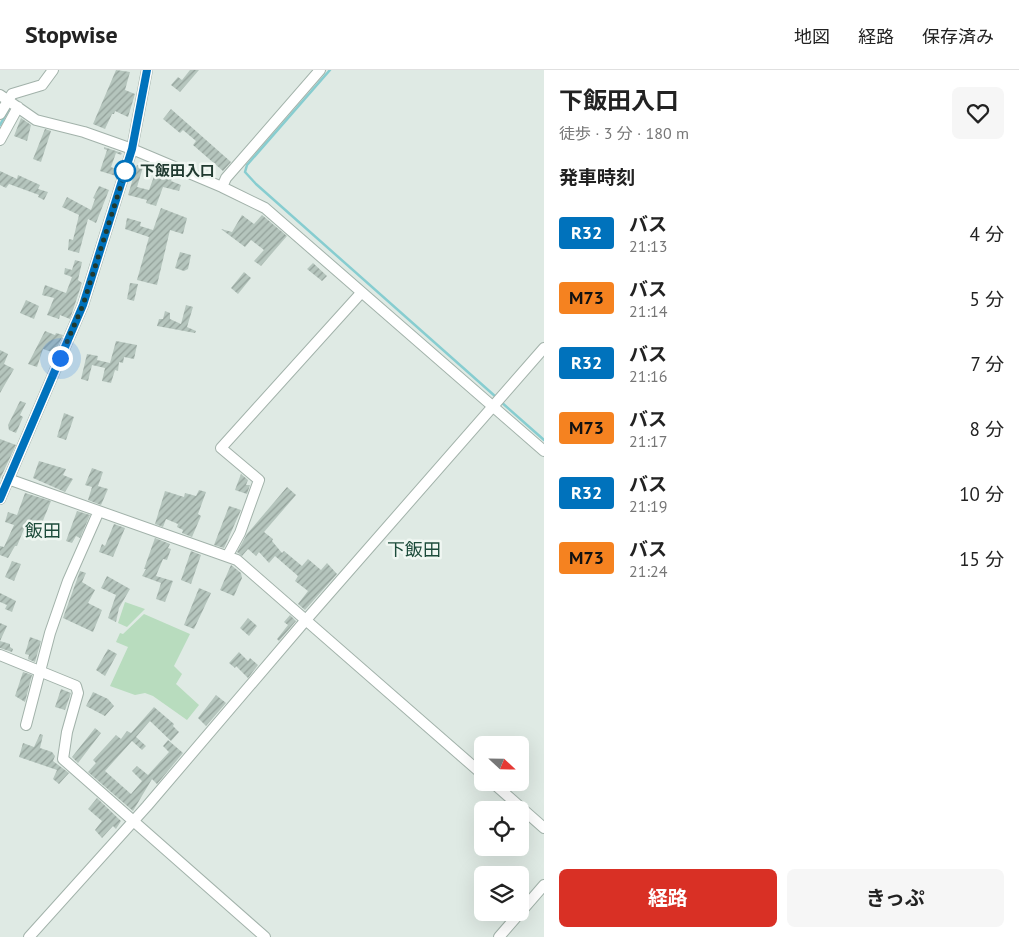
<!DOCTYPE html>
<html lang="ja">
<meta charset="utf-8">
<style>
:root{--surface:#fff;--page:#f6f6f6;--text:#222;--muted:#767676;--line:#e0e0e0;--accent:#d93025}
body{margin:0;font-family:"PT Sans","Noto Sans JP",sans-serif;background:var(--page);color:var(--text);height:100vh;display:flex;flex-direction:column;font-size:19px;white-space:nowrap}
*{box-sizing:border-box;margin:0}
p{font-size:16px;color:var(--muted)}
.icon{flex:none;width:28px;height:28px;fill:none;stroke:currentColor;stroke-width:2;stroke-linecap:round;stroke-linejoin:round}
.map{position:relative;flex:1;overflow:hidden}
.details{display:flex;flex-direction:column;background:var(--surface);width:475px}
.details>*{flex:none}
.badge{padding:0 10px;border-radius:4px;font-size:18px;line-height:32px}
.needle{width:32px;rotate:112deg}
.buttons{position:absolute;left:474px;top:666px;display:grid;gap:10px}
.buttons a{display:grid;place-items:center;width:55px;height:55px;border-radius:8px;background:var(--surface);box-shadow:0 5px 20px #0002;font-size:25px}
.you{position:absolute;width:25px;height:25px;margin:-12px;border:4px solid #fff;border-radius:50%;background:#1a73e8;box-shadow:0 0 0 8px #1a73e833}
.map>.badge{position:absolute;translate:-50% -50%;box-shadow:0 0 0 2px #fff}
h2{padding:0 15px;font-size:19px;line-height:45px}
.round{display:grid;place-items:center;flex:none;width:52px;height:52px;border-radius:8px;background:var(--page)}
.head{display:flex;align-items:center;justify-content:space-between;height:85px;padding:0 15px}
h1{font-size:24px;font-weight:700;line-height:38px}
.button{display:flex;gap:10px;margin-top:auto;padding:10px 15px}
.button a{flex:1;height:58px;border-radius:8px;background:var(--accent);color:#fff;font-size:20px;font-weight:700;line-height:58px;text-align:center}
.button a+a{background:var(--page);color:var(--text)}
ul{padding:0;list-style:none}
li{display:flex;align-items:center;gap:15px;height:65px;padding:0 15px}
li div{flex:1}
li b{display:block;font-size:19px}
li em{font-style:normal}
li .badge{min-width:55px;font-weight:700;text-align:center}
header{display:flex;align-items:center;gap:30px;box-sizing:border-box;height:70px;padding:0 25px;background:var(--surface);border-bottom:1px solid var(--line)}
header strong{font-size:24px}
nav{display:flex;gap:28px;margin-inline-start:auto;font-size:18px}
main{display:flex;flex:1;min-height:0}
.map>svg:first-child{display:block}
.grass{fill:#b8dcbe}
.lines{fill:none;stroke-linecap:round;stroke-linejoin:round}
.stream{stroke:#87cdd0;stroke-width:2.5}
.building{fill:url(#building-hatch)}
.minor-casing{stroke:#a2b2aa;stroke-width:12}
.minor{stroke:#fff;stroke-width:10}
.line-casing{stroke:#fff;stroke-width:11}
.line{stroke:#0072bc;stroke-width:8}
.walk{stroke:#203a30;stroke-width:5;stroke-dasharray:0 9}
.stop-dot{fill:#fff;stroke:#0072bc;stroke-width:2.5}
.labels{text-anchor:middle;stroke-width:5;stroke-linejoin:round;paint-order:stroke}
.stop-label{font-size:15px;font-weight:bold;fill:#203a30;stroke:#f0f7f2;text-anchor:start}
.quarter-label{font-size:18px;fill:#1d4c3b;stroke:#f0f7f2}
</style>
<header>
<strong>Stopwise</strong>
<nav><a>地図</a><a>経路</a><a>保存済み</a></nav>
</header>
<main>
<div class="map">
<svg width="544" height="867" viewBox="0 0 544 867">
<defs>
<pattern id="building-hatch" width="6" height="6" patternUnits="userSpaceOnUse" patternTransform="scale(1.25)"><rect width="6" height="6" fill="#b5c5bd"/><path d="M-1 1l2-2M0 6l6-6M5 7l2-2" fill="none" stroke="#93a19a"/></pattern>
</defs>
<rect width="100%" height="100%" fill="#dfeae4"/>
<path class="grass" d="M125,532L145,539L127,557L118,553Z
M144,544L190,564L174,596L182,604L176,614L199,635L187,650L153,626L145,623L135,625L110,616L128,577L116,572L120,563L123,564Z"/>
<g class="lines">
<path class="stream" d="M330,0L247,95L245,102L256,114L496,327
M0,55L11,35
M500,331L544,370"/>
</g>
<path class="building" d="M116,0L130,2L125,20L135,24L128,47L115,41L114,44H112L105,59L93,54Z
M190,0H199L180,22L171,15L178,7L182,10Z
M171,39L231,92L223,101L193,75L196,71L183,60L180,63L163,49Z
M21,48L31,55L27,71L14,66Z
M45,59L51,61L41,92L33,89Z
M104,77L122,83L121,85L116,83L111,97L118,100L116,106L100,101L107,80L104,79Z
M137,95L143,97L137,117L149,120L156,101L167,104L173,108L171,111L181,115L179,121L163,117L156,136L146,133L147,130L128,125Z
M0,101L17,109L18,105L40,115L38,119L48,122L44,130L38,127L39,125L9,114L6,118L0,115Z
M99,116L109,120L96,153L88,149L79,183L68,180L69,169L73,170L79,145L62,137L67,127L91,140L95,129L93,128Z
M161,138L187,148L183,164L170,160L157,215L137,210L149,167L125,159L127,148L141,152L140,156L153,160Z
M242,145L254,154L262,145L287,166L261,196L254,191L264,180L251,170L245,177L221,159L232,162Z
M180,182L191,185L188,199L184,201L175,198Z
M75,190L82,192L78,210L82,213L70,249L60,245L59,249L47,245L54,228L42,225L45,215L66,223L72,207L64,204L65,198L72,200Z
M313,193L327,206L322,211L307,199Z
M244,202L251,208L238,224L231,218Z
M130,213L138,214L134,231L127,229Z
M26,230L39,236L34,249L20,243Z
M186,235L193,237L187,257L196,261L195,263L157,256L159,249H163L165,241L170,243V249L181,254Z
M45,261L55,265L56,263L63,265L55,283L43,279L37,297L28,294Z
M116,271L137,275L134,289L124,287L123,293L119,292L118,301L115,300L111,313L102,311L105,298L92,295L88,311L81,309L87,284L98,286L97,290L110,293Z
M0,280L8,284L4,294L14,299L0,323Z
M20,331L26,333L20,345L23,347L16,363L9,360L8,355Z
M64,343L74,347L66,370L57,367Z
M0,369L16,375L0,409Z
M39,391L66,399L63,405L73,409L65,422L33,408Z
M92,398L103,402L98,416L108,419L101,435L88,430L92,417L85,415Z
M241,404L248,410L246,415H250L247,424L235,420Z
M287,417L296,425L264,462L273,469L272,471L282,483L284,481L302,496L308,489L321,500L327,493L337,504L305,540L298,534L308,521L295,511L298,506L275,486L269,493L259,482L256,486L248,479L242,486L237,482L247,464Z
M199,420L206,422L198,444L201,446L192,467L182,463L183,460L177,457L178,454L166,449L163,457L155,454L165,421L184,427L185,423L196,426Z
M25,423L51,431L37,465L24,459L17,476H15L8,488L0,485V476L4,477L14,455L5,452L8,442L17,445Z
M229,436L241,440L224,478L214,475Z
M77,441L90,445L80,468L76,466L72,473L66,471Z
M114,454L125,458L113,487L99,482L102,474L105,476Z
M155,468L170,474L168,478L171,479L167,490L163,489L156,506L173,511L165,532L156,529L161,513L142,506L146,499H144Z
M191,481L201,485L191,514L181,510Z
M12,491L21,494L14,511L5,507Z
M231,495L241,503L242,508L234,526L220,520Z
M80,501L86,503L82,512L95,520L88,533L102,540L93,562L63,548Z
M107,506L130,519L119,538L116,552L108,548L116,525L101,518Z
M199,518L211,523L194,559L184,555Z
M0,523L16,531L12,542L5,539L7,535L0,532Z
M290,545L296,551L279,571L277,569L288,555L284,552Z
M248,548L257,556L249,566L240,558Z
M0,553L7,556L0,571L10,574V577L13,579L12,582L0,578Z
M30,567L41,571L35,592L28,589L29,585L25,584Z
M108,579L117,584L105,606L96,600Z
M239,582L248,591L250,588L258,595L248,608L236,596L235,598L229,593Z
M23,602L32,605L25,632L15,626Z
M61,619L71,623L65,640L55,637Z
M93,622L108,629L114,636L105,646L86,636Z
M216,625L226,633L206,656L198,648Z
M154,637L174,654L173,656L179,662L171,671L150,651L136,667L146,676L142,680L132,671L105,701L131,724L142,711L132,701L137,696L148,705L169,682L163,676L168,670L183,683L157,714L152,709L133,741L88,702L96,693L93,690L116,665L121,669L127,661L131,663Z
M95,658L101,663L78,693L72,687Z
M40,664L43,665L40,678L52,682L55,686L53,691L69,703L59,714L53,709L57,700L19,687L23,673L34,677Z
M97,728L121,751L116,759L113,756L102,768L95,760L102,751L88,739Z"/>
<g class="lines">
<g class="minor-casing">
<path id="minor" d="M0,25L36,50L84,62L132,79L222,117L265,138L544,381
M0,44L12,24L42,15L53,0
M0,70L18,37
M222,117L226,108L320,0
M8,409L237,490L482,704
M0,429L83,235L132,79L147,0
M228,485L240,463L259,410L221,378L361,223
M0,585L76,616L78,623L67,662L63,689L265,867
M26,655L50,563L68,511L98,443
M492,712L544,758
M29,867L147,736L305,551L544,278
M499,867L544,815"/>
</g>
<use href="#minor" class="minor"/>
</g>
<g class="lines">
<g class="line-casing">
<path id="line" d="M0,429L83,235L132,79L147,0"/>
</g>
<use href="#line" class="line"/>
<path class="walk" d="M60,288L83,235L127,96L125,101"/>
</g>
<circle class="stop-dot" cx="125" cy="101" r="10"/>
<g class="labels">
<g class="stop-label">
<text x="140" y="106">下飯田入口</text>
</g>
<g class="quarter-label">
<text x="43" y="467">飯田</text>
<text x="414" y="486">下飯田</text>
</g>
</g>
</svg>
<div class="buttons">
<a><svg class="needle" viewBox="-14 -14 28 28"><path d="M0-13l5 13h-10z" fill="#e53935"/><path d="M0 13l5-13h-10z" fill="#767676"/></svg></a>
<a><svg class="icon" aria-label="locate" viewBox="0 0 24 24"><circle cx="12" cy="12" r="6"/><path d="M12 2v4M12 18v4M2 12h4M18 12h4"/></svg></a>
<a><svg class="icon" aria-label="layers" viewBox="0 0 24 24"><path d="M12 4l9 5-9 5-9-5zM3 14l9 5 9-5"/></svg></a>
</div>
<div class="you" style="left:60px;top:288px"></div>
</div>
<section class="details">
<div class="head"><div><h1>下飯田入口</h1><p>徒歩 · 3 分 · 180 m</p></div><a class="round"><svg class="icon" aria-label="heart" viewBox="0 0 24 24"><path d="M12 20l-8-8c-3-5 5-10 8-4 3-6 11-1 8 4z"/></svg></a></div>
<h2>発車時刻</h2>
<ul>
<li><span class="badge" style="background:#0072bc;color:#fff">R32</span><div><b>バス</b><p>21:13</p></div><em>4 分</em></li>
<li><span class="badge" style="background:#f58220;color:#111">M73</span><div><b>バス</b><p>21:14</p></div><em>5 分</em></li>
<li><span class="badge" style="background:#0072bc;color:#fff">R32</span><div><b>バス</b><p>21:16</p></div><em>7 分</em></li>
<li><span class="badge" style="background:#f58220;color:#111">M73</span><div><b>バス</b><p>21:17</p></div><em>8 分</em></li>
<li><span class="badge" style="background:#0072bc;color:#fff">R32</span><div><b>バス</b><p>21:19</p></div><em>10 分</em></li>
<li><span class="badge" style="background:#f58220;color:#111">M73</span><div><b>バス</b><p>21:24</p></div><em>15 分</em></li>
</ul>
<div class="button"><a>経路</a><a>きっぷ</a></div>
</section>
</main>
